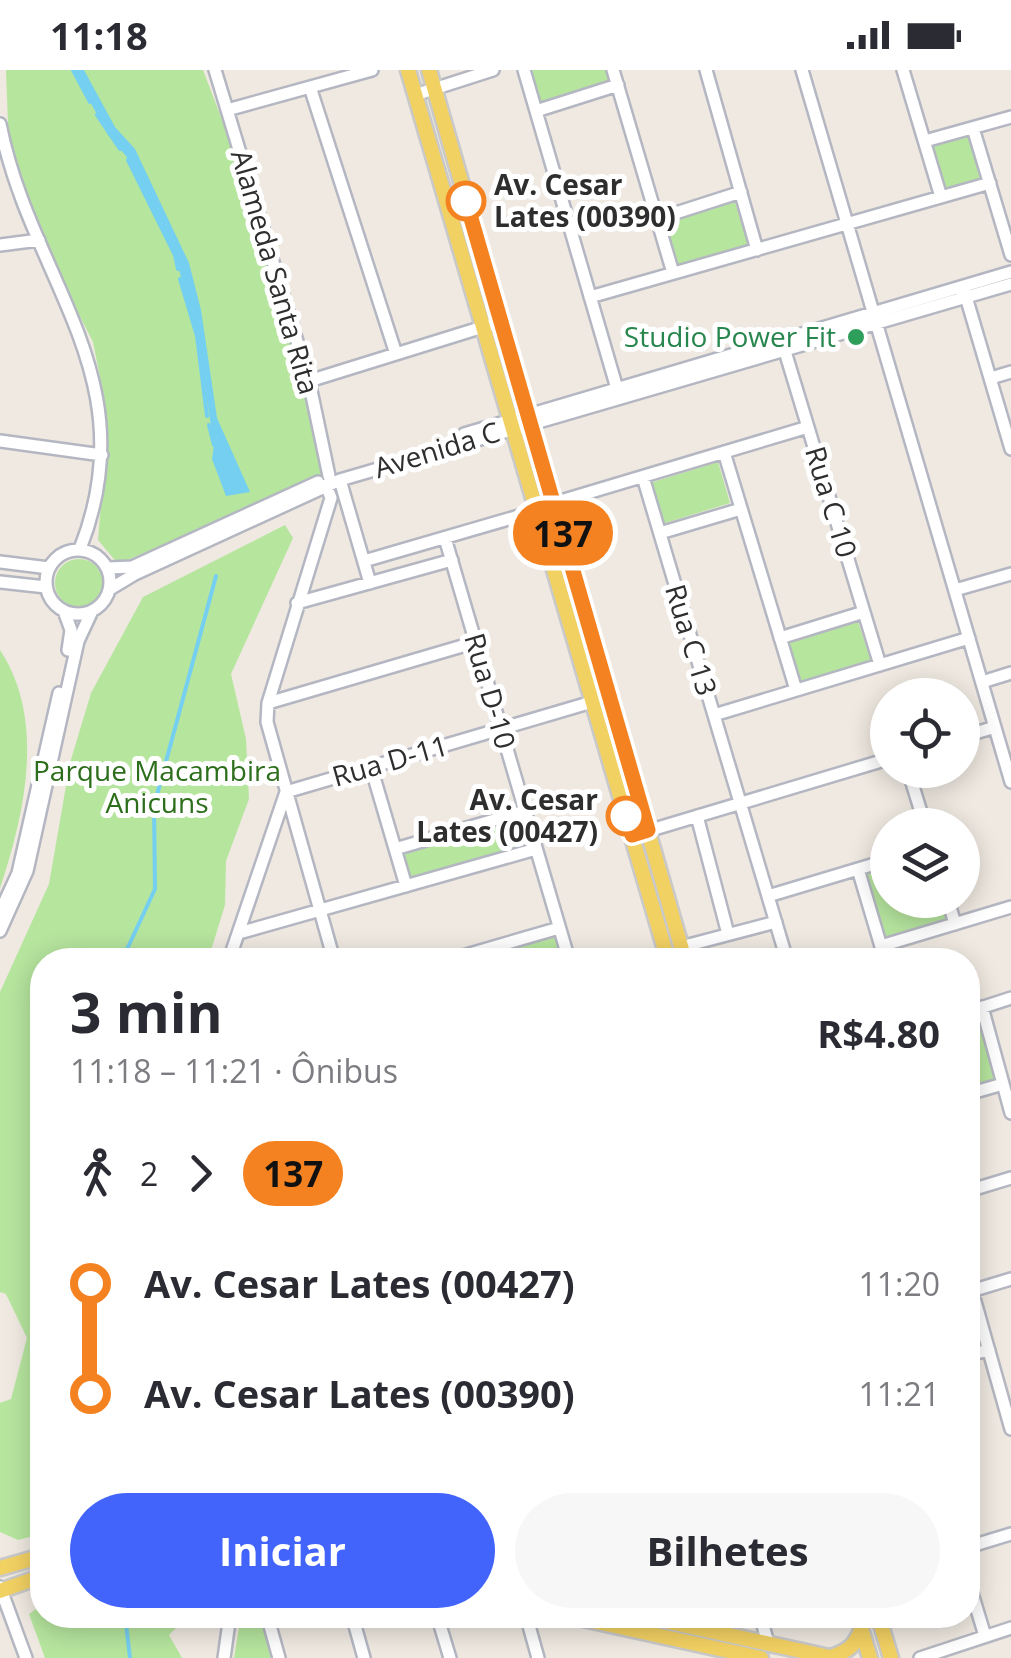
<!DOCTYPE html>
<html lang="pt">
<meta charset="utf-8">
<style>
:root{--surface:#fff;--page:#f7f7f7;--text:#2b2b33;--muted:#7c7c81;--accent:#4264fb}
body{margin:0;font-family:"Open Sans",sans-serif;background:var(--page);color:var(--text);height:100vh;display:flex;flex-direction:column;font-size:38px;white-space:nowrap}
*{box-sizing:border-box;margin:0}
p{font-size:32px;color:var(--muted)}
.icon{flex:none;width:55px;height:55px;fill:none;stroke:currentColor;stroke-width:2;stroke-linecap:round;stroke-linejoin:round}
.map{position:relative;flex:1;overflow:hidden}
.details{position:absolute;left:30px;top:878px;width:950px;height:680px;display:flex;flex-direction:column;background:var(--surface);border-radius:40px;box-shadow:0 5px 25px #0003}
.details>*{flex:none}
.badge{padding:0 20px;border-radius:32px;font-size:35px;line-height:65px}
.controls{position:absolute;left:870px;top:608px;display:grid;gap:20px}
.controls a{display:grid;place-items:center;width:110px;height:110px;border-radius:50%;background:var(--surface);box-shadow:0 5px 25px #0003;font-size:50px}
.map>.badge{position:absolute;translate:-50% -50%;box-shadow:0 0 0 5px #fff}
.legs{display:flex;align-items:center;gap:15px;height:110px;padding:0 40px;font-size:32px}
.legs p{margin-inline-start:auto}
.head{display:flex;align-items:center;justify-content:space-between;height:170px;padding:0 40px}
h1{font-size:55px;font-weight:700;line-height:75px}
.primary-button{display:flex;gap:20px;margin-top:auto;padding:20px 40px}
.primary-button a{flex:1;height:115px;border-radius:60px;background:var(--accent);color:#fff;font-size:40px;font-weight:700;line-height:115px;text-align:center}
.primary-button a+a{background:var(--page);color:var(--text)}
ul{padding:0 40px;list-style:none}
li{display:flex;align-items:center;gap:35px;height:110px;font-size:38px}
li i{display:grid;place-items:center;width:15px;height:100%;margin:0 12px;background:currentColor}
li i::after{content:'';width:25px;height:25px;margin:-12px;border:8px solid;border-radius:50%;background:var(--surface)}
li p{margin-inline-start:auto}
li:first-child i{background:linear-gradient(#0000 50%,currentColor 0)}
li:last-child i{background:linear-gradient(currentColor 50%,#0000 0)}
.status{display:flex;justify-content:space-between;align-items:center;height:70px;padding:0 50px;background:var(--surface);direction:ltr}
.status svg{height:28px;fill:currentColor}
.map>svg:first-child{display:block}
.green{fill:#b6e59e}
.water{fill:#75cff0}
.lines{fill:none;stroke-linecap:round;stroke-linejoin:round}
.stream{stroke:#75cff0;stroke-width:4}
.minor-casing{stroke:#b4b7c1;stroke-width:16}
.major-casing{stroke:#c9c9c9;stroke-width:19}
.minor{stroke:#fff;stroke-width:11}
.major{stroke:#f2d163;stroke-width:14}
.line-1-casing{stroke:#fff;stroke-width:22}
.line-1{stroke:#f58220;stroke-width:15}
.stop-1-dot{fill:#fff;stroke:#f58220;stroke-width:5}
.leisure-dot{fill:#2e9e5b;stroke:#fff;stroke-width:4}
.labels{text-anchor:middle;stroke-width:10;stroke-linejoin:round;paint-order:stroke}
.stop-label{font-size:28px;font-weight:bold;fill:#2e2e2e;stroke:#fff;text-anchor:start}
.street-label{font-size:28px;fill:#2e2e2e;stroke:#fff}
.leisure-label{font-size:28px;fill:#27864d;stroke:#fff;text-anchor:end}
.park-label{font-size:28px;fill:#2c6e1b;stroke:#fff}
</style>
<div class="status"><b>11:18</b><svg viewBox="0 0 49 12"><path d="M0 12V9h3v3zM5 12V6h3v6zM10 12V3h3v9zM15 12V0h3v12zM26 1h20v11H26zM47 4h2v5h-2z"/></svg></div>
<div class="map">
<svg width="1011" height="1588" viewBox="0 0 1011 1588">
<rect width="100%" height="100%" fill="#efe9e1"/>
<path class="green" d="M6,0H203L234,81L302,311L325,406L118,494L98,470L105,385V332L93,272L39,166L9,81Z
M530,0H607L610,12L540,34Z
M968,64L981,109L944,120L930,76Z
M735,132L748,174L676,195L664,152Z
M718,392L730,433L662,454L650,413Z
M285,455L293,468L231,604L246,669L249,729L226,791L225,835L208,890H42V1464L18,1470L0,1462V1333L11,1329L27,1268L6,1224L0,1222V922L49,814L70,693L91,623L143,527Z
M55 513a24 24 0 1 1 48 0a24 24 0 1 1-48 0Z
M857,549L871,590L800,613L787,572Z
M0,580C46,650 25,743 0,818Z
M523,744L532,778L410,813L399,780Z
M887,798L888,830H940L946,850L884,868L865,805Z
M558,860L567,890H459Z
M978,947L996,1009L968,1017V950Z
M42,1523V1545H168L177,1557L169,1565L182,1588H45L29,1544L40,1536Z
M241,1545H260L273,1588H234Z"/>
<path class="water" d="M73,0H84L115,57L135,79L189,193L201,240L217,348L250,422L226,426L212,389L214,375L197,266L175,185L126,86L108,65Z"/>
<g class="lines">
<path class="stream" d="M73,0L90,32
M97,45L120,79
M128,90L175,185L178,199
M180,209L197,266L207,346
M209,355L214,375
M122,890L155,819L154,736L216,506
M125,1545L130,1588"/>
<g class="minor-casing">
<path id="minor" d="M215,0L309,311L329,406
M524,0L618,322
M613,0L673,203
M706,0L757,180
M802,0L1011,712
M903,0L941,127
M310,17L396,284
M415,25L493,0
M227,40L372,0
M536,41L618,15
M0,54C31,211 148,307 80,479
M973,58L1011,185
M925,71L1011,47
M657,149L741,122
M0,175L39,170
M964,220L1011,379
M590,227L990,113
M784,278L880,595
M991,308L1011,302
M309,311L499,252
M464,364L1011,202
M0,371L102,385
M724,382L796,620
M643,407L787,890
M340,410L370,513
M326,415L331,428L268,633L267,652L334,890
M554,433L808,357
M660,463L741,439
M445,468L569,890
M46 512a32 32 0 1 1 64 0a32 32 0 1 1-64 0Z
M364,491L536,441
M0,492L49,498
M108,498L132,497L318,412
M0,512L46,517
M110,519L135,504L340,410L1011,214
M955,520L1011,504
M297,533L452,490
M64,541L71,560L68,580
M780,568L864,542
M982,612L1011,603
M268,633L476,572
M714,645L969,568
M962,667L995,657
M371,697L406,816
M908,700L925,755
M286,722L609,627
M697,746L728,864
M641,763L888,689
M395,779L525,741
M858,799L885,890
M768,826L888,790
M948,830L955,854
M0,842L18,803L59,623
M0,861L27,801L78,571L92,541
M239,863L536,779
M881,876L1011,837
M681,877L776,852
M229,890L286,722
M449,890L559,858
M982,937L1011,1043
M968,942L1011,928
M968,1024L1003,1014
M968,1121L1011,1108
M972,1221L1011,1359
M968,1222L1011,1209
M968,1285L989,1280
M968,1477L1011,1464
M968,1510L985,1566
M0,1517L26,1588
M267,1545L279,1588
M352,1545L364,1588
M437,1545L450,1588
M526,1545L538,1588
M760,1545L768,1573
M224,1588L230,1545
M920,1588L1011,1558"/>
</g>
<g class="major-casing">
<path id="major" d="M408,0L668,890
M429,0L685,890
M0,1498L42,1486
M0,1521L42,1506
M565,1545L761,1588
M637,1545L834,1588
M857,1545L870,1588
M878,1545L891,1588
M831,1587C848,1581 855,1576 861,1560"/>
</g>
<use href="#minor" class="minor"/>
<use href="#major" class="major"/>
</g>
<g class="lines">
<g class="line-1-casing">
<path id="line-1" d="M466,131L648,760L632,765L626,746"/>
</g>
<use href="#line-1" class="line-1"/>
</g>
<g class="stop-1-dot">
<circle cx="466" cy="131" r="18"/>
<circle cx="626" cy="746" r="18"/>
</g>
<circle class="leisure-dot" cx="856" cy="267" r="10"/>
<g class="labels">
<g class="stop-label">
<text x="494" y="125">Av. Cesar<tspan x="494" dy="32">Lates (00390)</tspan></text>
<text x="598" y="740" text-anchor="end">Av. Cesar<tspan x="598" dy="32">Lates (00427)</tspan></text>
</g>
<g class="street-label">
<text transform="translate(275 202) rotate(74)" y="10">Alameda Santa Rita</text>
<text transform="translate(437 380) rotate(-17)" y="10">Avenida C</text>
<text transform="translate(831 432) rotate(73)" y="10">Rua C 10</text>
<text transform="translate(691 570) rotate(73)" y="10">Rua C 13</text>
<text transform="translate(490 621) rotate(74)" y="10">Rua D-10</text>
<text transform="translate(390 691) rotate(-16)" y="10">Rua D-11</text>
</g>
<g class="leisure-label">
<text x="836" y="277">Studio Power Fit</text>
</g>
<g class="park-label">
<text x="157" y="711">Parque Macambira<tspan x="157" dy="32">Anicuns</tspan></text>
</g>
</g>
</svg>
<div class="controls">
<a><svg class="icon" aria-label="locate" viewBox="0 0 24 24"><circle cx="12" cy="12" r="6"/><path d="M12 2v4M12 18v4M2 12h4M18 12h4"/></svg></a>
<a><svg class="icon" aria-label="layers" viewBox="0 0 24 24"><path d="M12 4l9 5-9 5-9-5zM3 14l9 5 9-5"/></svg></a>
</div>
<b class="badge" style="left:563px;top:463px;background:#f58220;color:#111">137</b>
<section class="details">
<div class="head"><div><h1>3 min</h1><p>11:18 – 11:21 · Ônibus</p></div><b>R$4.80</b></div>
<div class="legs"><svg class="icon" aria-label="walk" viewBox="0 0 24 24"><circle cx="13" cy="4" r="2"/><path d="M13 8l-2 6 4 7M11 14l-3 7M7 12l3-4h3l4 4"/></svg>2<svg class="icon" aria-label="forward" viewBox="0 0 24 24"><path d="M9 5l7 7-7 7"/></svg><b class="badge" style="background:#f58220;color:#111">137</b></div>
<ul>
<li><i style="color:#f58220"></i><b>Av. Cesar Lates (00427)</b><p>11:20</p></li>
<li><i style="color:#f58220"></i><b>Av. Cesar Lates (00390)</b><p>11:21</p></li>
</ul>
<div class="primary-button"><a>Iniciar</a><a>Bilhetes</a></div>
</section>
</div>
